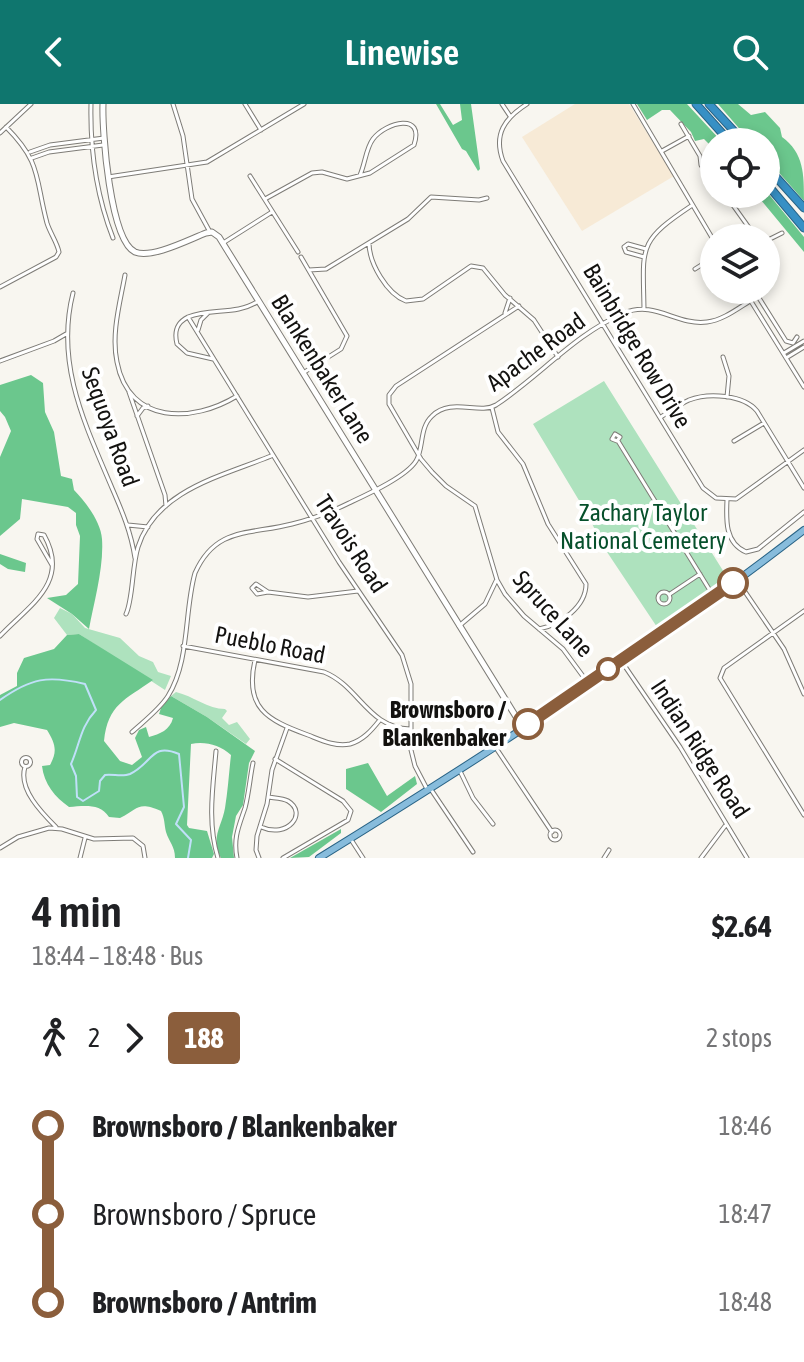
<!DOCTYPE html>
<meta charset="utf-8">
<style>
:root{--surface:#fff;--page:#f2f2f2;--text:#202124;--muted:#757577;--accent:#0f766e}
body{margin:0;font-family:"Asap Condensed",sans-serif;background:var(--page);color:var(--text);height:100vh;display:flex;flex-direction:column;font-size:30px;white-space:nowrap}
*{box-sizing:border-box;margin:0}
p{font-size:26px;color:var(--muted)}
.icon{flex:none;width:44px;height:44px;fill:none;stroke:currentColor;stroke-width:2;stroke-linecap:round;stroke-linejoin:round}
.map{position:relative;height:754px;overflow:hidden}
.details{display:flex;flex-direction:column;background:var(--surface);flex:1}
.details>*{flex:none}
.badge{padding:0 16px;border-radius:6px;font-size:28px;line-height:52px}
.controls{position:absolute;left:700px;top:24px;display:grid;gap:16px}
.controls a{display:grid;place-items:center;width:80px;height:80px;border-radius:50%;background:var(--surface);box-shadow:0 4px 12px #0003;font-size:40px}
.map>.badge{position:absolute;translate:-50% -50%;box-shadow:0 0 0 4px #fff}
.legs{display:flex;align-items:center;gap:12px;height:88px;padding:0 32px;font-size:26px}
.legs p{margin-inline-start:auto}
.headline{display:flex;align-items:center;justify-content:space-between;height:136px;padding:0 32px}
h1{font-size:44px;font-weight:600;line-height:60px}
ul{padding:0 32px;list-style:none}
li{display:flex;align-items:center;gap:28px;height:88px;font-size:30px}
li i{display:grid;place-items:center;width:12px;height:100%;margin:0 10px;background:currentColor}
li i::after{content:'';width:20px;height:20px;margin:-10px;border:6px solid;border-radius:50%;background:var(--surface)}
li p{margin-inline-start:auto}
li:first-child i{background:linear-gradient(#0000 50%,currentColor 0)}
li:last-child i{background:linear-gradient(currentColor 50%,#0000 0)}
header{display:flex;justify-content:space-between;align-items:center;height:104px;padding:0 32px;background:var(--accent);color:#fff;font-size:36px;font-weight:600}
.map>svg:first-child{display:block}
.education{fill:#f7ead6}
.green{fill:#aee2be}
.forest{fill:#6bc78d}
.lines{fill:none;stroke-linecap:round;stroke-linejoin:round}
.stream{stroke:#c0e0f9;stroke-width:2}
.street-casing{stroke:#7e7c77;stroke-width:5}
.secondary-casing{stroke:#7e7c77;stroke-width:7}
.primary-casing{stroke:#2a6486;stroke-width:8}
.highway-casing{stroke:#2a6486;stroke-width:9}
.street{stroke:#fff;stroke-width:3}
.secondary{stroke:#fff;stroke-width:5}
.primary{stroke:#87bcdc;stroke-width:6}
.highway{stroke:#3790c5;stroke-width:7}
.line-1-casing{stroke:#fff;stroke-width:18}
.line-1{stroke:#8b5e3c;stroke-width:12}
.stop-1-dot{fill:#fff;stroke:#8b5e3c;stroke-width:4}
.labels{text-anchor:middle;stroke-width:8;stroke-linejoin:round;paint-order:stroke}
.street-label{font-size:24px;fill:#131210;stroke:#fff}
.park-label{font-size:24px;fill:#06502b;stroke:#fff}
.stop-label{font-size:24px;font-weight:bold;fill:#131210;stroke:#fff;text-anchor:end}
</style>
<header><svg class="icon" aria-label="back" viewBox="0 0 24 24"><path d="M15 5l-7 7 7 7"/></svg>Linewise<svg class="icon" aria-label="search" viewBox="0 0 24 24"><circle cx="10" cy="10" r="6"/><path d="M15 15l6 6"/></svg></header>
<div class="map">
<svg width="804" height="754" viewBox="0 0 804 754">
<rect width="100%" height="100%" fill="#f8f6f0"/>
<path class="education" d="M575,0H629L674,72L582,127L522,33Z"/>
<path class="green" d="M604,277L727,473L706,492L659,526L605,445L586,408L533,320Z
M60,504L72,510L85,524L120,534L139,552L153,558L158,568L171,572L165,586L79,530L67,531L54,514Z
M176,588C193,592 208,605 225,605L227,607L222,614L229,621L237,618L250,635L246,640L207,613L171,592Z"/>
<path class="forest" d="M436,0H440L453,21L462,16L460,0H471L480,65L478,67L466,47L462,45Z
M637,0H687L722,38H714V45L704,35L695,37L691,28L670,6H662L647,16Z
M718,0H738L751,11L765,8L780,24L782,33C804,49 804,70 804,97L766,54V38H751Z
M766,87L804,133V148L756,90H766Z
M31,271L43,279L45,308L54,328L61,372L72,375L74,386C85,397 101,418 102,435C104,463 94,498 89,525L72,510L47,494L66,491L78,480L80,432L76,421V409L68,403L22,395L20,415L0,432V353L11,327L5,313L0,307V281Z
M0,450L26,459L25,468L8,465L0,460Z
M79,530L153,576C125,596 108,600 104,637L120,657L132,661L142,653L135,634L139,626L146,623L149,633C160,630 170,626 173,614L159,610L161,604L171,592L207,613L255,647L249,659L243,701L236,712L232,733L234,754H221C210,734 222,722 225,704C228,686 229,668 231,651C220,641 205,637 191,640L187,721L189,724L207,727L214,750L212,754H175C175,742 169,738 166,728C164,720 165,715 161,707C137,697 139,705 120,714L109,713C100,699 84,702 69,703C55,693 44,680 42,662L50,661C58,647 55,639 47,626L14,619L0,623V591L17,582V569L24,554L54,545L67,531Z
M368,659L387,692L415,672L417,680L381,708L346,685V665Z
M341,725V729L309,753L290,754Z"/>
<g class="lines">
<path class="stream" d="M0,596C31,574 48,571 85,580L96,606C80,623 80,640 71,660L76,672L77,693L83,697L99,687L100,677L105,671C113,670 123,673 130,670C153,659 151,638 179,650L184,703L176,720L191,736L188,754"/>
<g class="street-casing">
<path id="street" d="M91,0C90,45 97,93 113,134
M173,0L183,32L192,95L210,128
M245,0L261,26
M502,0L510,12
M527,0C505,14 493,30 503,57L703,384L716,394L736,395L804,346
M633,0L714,137
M681,20L700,52L701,61L714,80
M0,29L31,0
M662,47L689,32
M30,48L50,41L104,34
M32,54L49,48L103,41
M250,72L298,148
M108,73L207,58L304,0
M725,90L750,125L744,134
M265,95L312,69L322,68L347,75L370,69L414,41C425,8 386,18 373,35C366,44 365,60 360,71
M750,125L760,134
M766,137L782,129
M223,139L272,108
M369,139C369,159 387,190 406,197L423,195L471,162L483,164L505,191L534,216L558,253
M301,153L347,232L341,245L303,269
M644,153L626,148L624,143L628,140L646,145
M695,165L714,153
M309,166L326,165L408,115L431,93L479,96L487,94
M125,171C120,199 111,230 117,258C129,321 193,319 237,292
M0,183L56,153L59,148C57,138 50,129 47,119C35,74 42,59 6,23
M744,186L804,283
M754,186L786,237L793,239L797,233
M73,189C55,260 85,320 112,384C122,407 131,428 135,454
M257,198C236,211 211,204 188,213L339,458L402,551L411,580V646L415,662L427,685
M519,202L396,282L389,291V300L421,355L432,368L446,382L475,402L497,476L505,490L524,512L563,545L588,579
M644,205C643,143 637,138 691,102
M505,209L510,194
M188,213C176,219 174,228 177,240L187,249L213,255
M198,226L201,216L208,209
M784,249L804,237
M723,253L729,272L727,293
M786,254L804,243
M0,257L54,237L66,230
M129,288L165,391L166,402
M492,304L498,328L523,360L548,420L586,480C586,503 560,521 539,525
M137,312L143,304L148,302
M661,313C670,307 680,300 689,296C709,288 744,291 757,307L804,384
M615,330L620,333L617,337L612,335Z
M618,337L714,493
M734,337L764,319
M727,396C726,416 725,439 746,448L758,445L804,408
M128,421L148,423
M737,476L784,545L804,590
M658 494a6 6 0 1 1 12 0a6 6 0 1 1-12 0Z
M268,488L256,480L252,484L257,490L268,488L308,493L358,487
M670,490L700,470
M804,507L724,564L720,574L804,711
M126,510C133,496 132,462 138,443C156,386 222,372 271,352
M459,522L485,500L496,477
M0,532C28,502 71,479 44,431L38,430L37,435L52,461
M183,542L324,568C359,582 368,624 410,625
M255,556C244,604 267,616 308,631C321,636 335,643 350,640C363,636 371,627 379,617
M622,558L680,643L747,754
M132,628C144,617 159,606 168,592C190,557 184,508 195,469C216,422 250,431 292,420C312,415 331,408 349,399C366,391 406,373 416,357C424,344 419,324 432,312C451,293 479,311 496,301C540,272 575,230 624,209C655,196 677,222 707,218C723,216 737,205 750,197
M496,644L552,728
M216,647C213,683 207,718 218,754
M21.5 658a4.5 4.5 0 1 1 9 0a4.5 4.5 0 1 1-9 0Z
M275,655L343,697L351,707L348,716L283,754
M25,663C18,685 42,709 56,723
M459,665L473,694L493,720
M430,684L473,748
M261,723C288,735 308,709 288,697C283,694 274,694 268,693
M550 731a5 5 0 1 1 10 0a5 5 0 1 1-10 0Z
M350,734L363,754
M0,744L18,733L49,724L62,725L94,735L133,734L143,742L145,754
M80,754L85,734
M237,754C233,734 239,722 245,704C249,689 250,673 253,659
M259,754L256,746L257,732L267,700L272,666L287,624
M604,754L609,746
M701,754L725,722"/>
</g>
<g class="secondary-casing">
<path id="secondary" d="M103,0C102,27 110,136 135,148C152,155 190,135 206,129L212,128L219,133L523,624"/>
</g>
<g class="primary-casing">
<path id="primary" d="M319,754C484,652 650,545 804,426"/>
</g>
<g class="highway-casing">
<path id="highway" d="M696,0L730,38
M709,0L744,38
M766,62L804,104
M766,79L804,124"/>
</g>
<use href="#street" class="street"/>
<use href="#secondary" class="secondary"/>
<use href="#primary" class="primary"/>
<use href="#highway" class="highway"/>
</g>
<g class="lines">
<g class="line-1-casing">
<path id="line-1" d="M528,620L733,479"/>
</g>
<use href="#line-1" class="line-1"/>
</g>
<g class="stop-1-dot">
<circle cx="733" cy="479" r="14"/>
<circle cx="608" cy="565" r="10"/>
<circle cx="528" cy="620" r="14"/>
</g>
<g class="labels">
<g class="street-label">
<text transform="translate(637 242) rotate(59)" y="8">Bainbridge Row Drive</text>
<text transform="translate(536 248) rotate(-36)" y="8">Apache Road</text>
<text transform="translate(322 265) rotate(58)" y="8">Blankenbaker Lane</text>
<text transform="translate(110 323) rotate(70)" y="8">Sequoya Road</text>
<text transform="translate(351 440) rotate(57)" y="8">Travois Road</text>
<text transform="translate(553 510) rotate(48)" y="8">Spruce Lane</text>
<text transform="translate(270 541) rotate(11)" y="8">Pueblo Road</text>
<text transform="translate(700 645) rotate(57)" y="8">Indian Ridge Road</text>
</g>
<g class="park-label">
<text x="643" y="417">Zachary Taylor<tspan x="643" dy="28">National Cemetery</tspan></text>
</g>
<g class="stop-label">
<text x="506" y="614">Brownsboro /<tspan x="506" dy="28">Blankenbaker</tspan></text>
</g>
</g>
</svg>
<div class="controls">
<a><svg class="icon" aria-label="locate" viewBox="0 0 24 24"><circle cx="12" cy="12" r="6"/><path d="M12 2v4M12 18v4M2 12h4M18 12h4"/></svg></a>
<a><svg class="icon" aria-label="layers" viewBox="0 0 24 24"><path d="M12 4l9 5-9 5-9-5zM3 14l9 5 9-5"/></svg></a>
</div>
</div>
<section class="details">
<div class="headline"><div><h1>4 min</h1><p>18:44 – 18:48 · Bus</p></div><b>$2.64</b></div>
<div class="legs"><svg class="icon" aria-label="walk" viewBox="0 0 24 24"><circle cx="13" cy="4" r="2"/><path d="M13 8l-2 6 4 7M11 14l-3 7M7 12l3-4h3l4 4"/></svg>2<svg class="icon" aria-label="forward" viewBox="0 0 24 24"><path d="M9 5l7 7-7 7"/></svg><b class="badge" style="background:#8b5e3c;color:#fff">188</b><p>2 stops</p></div>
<ul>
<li><i style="color:#8b5e3c"></i><b>Brownsboro / Blankenbaker</b><p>18:46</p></li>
<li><i style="color:#8b5e3c"></i><span>Brownsboro / Spruce</span><p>18:47</p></li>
<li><i style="color:#8b5e3c"></i><b>Brownsboro / Antrim</b><p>18:48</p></li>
</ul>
</section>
